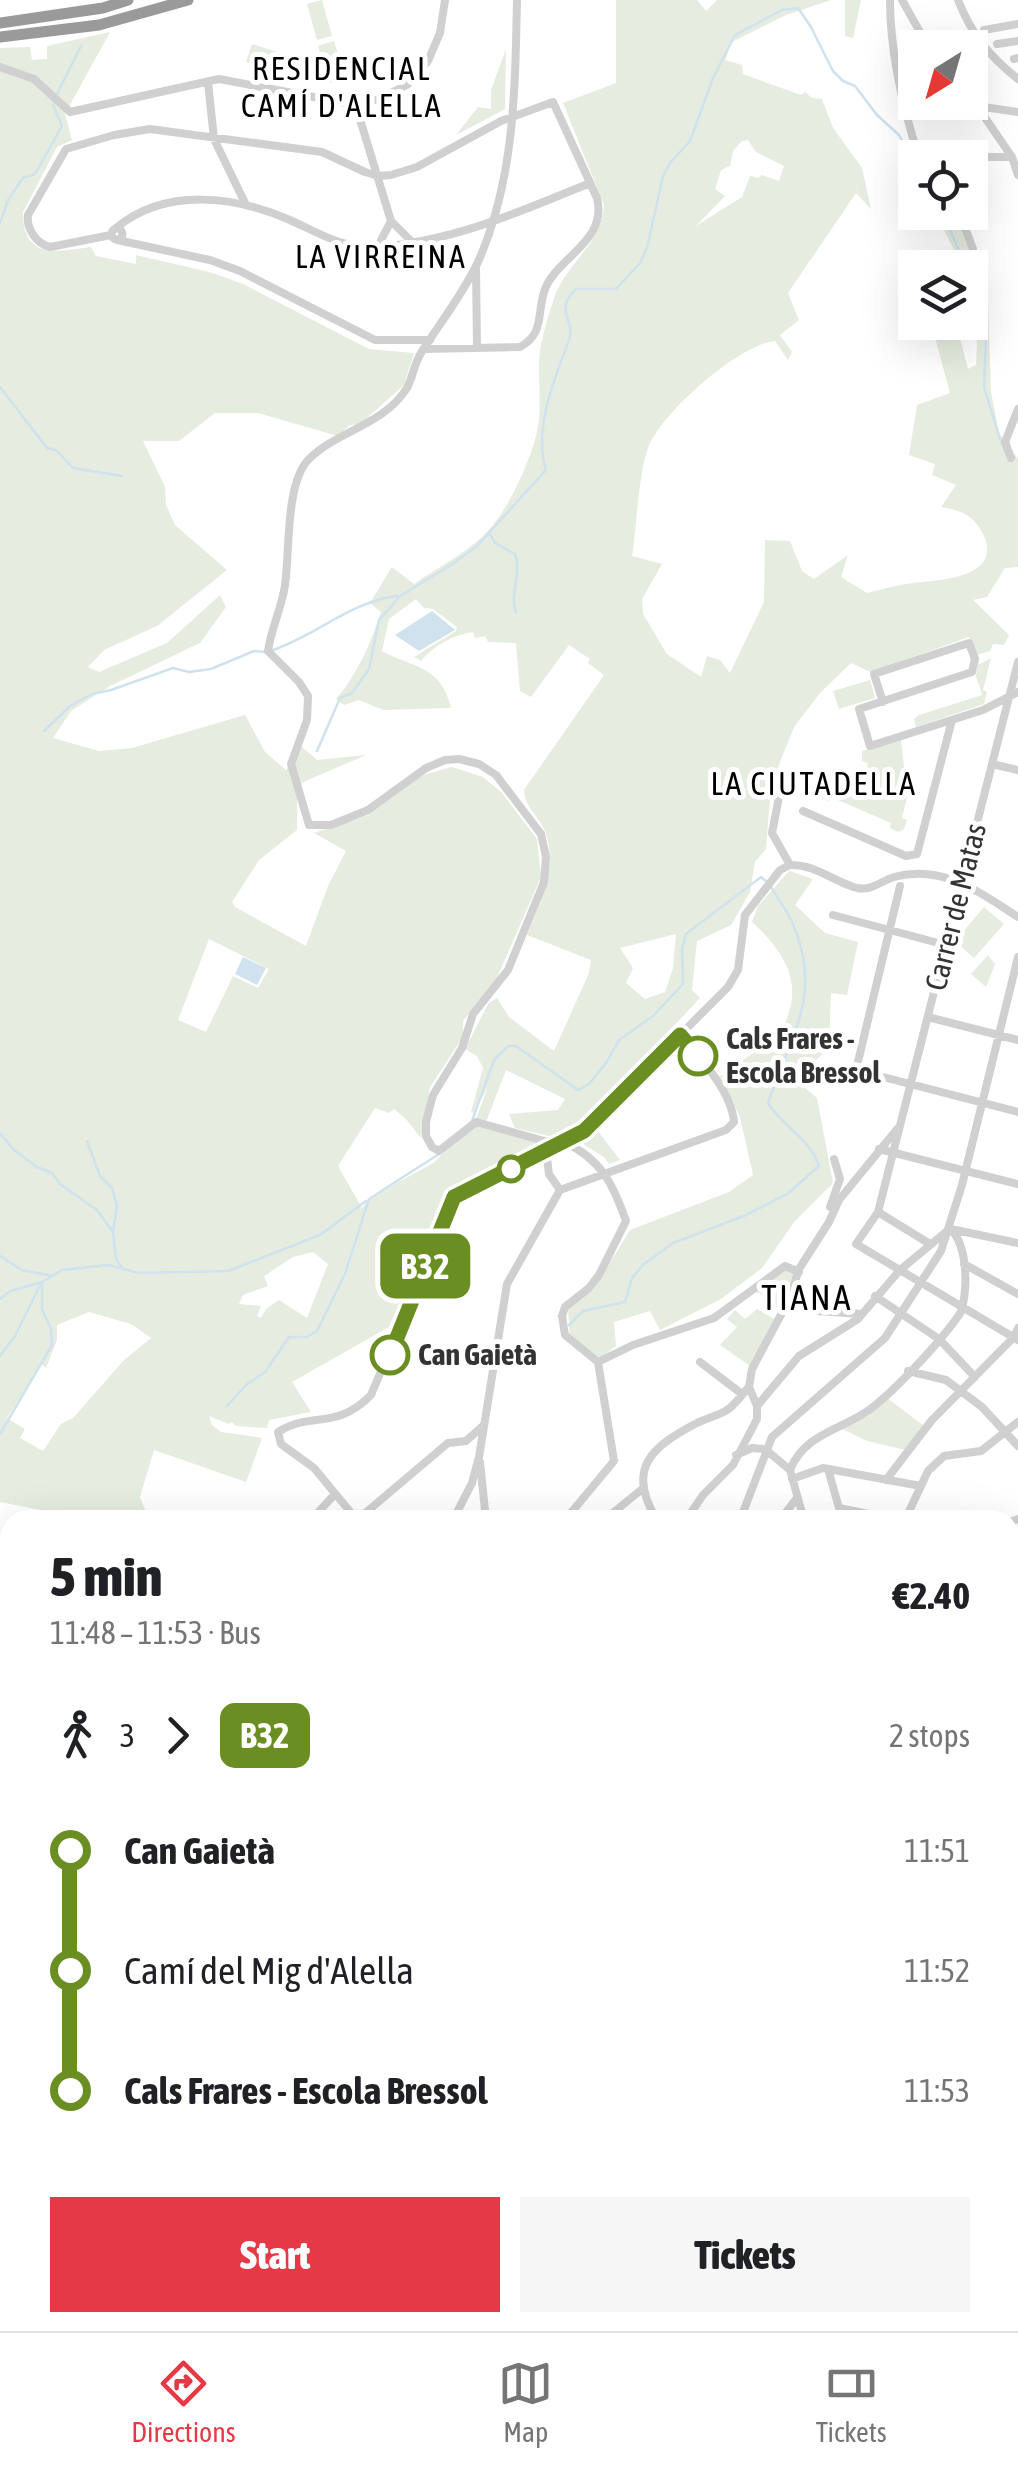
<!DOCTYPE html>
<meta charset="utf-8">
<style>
:root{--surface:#fff;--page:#f6f6f6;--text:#202124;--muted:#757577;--line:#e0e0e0;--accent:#e63946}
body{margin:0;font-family:"Asap Condensed",sans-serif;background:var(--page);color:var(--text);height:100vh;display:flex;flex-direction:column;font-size:38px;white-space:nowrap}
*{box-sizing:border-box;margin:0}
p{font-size:32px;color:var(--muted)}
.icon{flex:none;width:55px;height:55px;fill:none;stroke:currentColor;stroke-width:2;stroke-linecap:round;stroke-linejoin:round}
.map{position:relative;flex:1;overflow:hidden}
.panel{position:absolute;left:0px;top:1510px;width:1020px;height:822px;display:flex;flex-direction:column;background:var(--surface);border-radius:30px 30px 0 0;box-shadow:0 10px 40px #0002}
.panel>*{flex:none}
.badge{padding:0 20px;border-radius:15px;font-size:35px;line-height:65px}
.needle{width:65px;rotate:217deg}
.tools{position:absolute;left:898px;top:30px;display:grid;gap:20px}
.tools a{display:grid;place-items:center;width:90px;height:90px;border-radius:0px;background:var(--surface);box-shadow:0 10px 40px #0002;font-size:50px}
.map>.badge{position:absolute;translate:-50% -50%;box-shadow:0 0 0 5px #fff}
.legs{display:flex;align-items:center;gap:15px;height:110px;padding:0 50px;font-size:32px}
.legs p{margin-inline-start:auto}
.overview{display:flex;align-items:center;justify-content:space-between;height:170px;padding:0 50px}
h1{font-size:55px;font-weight:800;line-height:75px}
.cta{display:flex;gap:20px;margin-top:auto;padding:20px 50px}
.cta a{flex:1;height:115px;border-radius:0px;background:var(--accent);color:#fff;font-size:40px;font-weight:800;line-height:115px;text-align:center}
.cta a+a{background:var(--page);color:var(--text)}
ul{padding:0 50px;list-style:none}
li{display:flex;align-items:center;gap:35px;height:120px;font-size:38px}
li i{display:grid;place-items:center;width:15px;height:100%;margin:0 12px;background:currentColor}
li i::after{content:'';width:25px;height:25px;margin:-12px;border:8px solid;border-radius:50%;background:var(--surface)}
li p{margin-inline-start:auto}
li:first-child i{background:linear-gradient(#0000 50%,currentColor 0)}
li:last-child i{background:linear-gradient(currentColor 50%,#0000 0)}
.tabs{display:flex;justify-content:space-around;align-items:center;height:140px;border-top:2px solid var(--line);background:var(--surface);font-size:28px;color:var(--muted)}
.tabs a{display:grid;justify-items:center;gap:5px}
.tabs .active{color:var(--accent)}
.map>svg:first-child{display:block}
.green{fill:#e6ecdf;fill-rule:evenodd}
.water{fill:#cfe2ee}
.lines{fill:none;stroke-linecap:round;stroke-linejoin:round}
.stream{stroke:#cfe2ee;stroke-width:2.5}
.minor{stroke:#d0d0d0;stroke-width:8}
.highway{stroke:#9a9a9a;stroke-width:11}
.line-1-casing{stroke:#fff;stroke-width:22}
.line-1{stroke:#6b8e23;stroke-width:15}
.stop-1-dot{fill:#fff;stroke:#6b8e23;stroke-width:5}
.labels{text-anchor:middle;stroke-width:10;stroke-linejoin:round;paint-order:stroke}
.street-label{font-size:30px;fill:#333;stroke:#fff}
.stop-label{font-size:30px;font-weight:bold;fill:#333;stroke:#fff;text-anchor:start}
.neighbourhood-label{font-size:32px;letter-spacing:2.5px;fill:#000;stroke:#fff}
.quarter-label{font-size:35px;letter-spacing:2.5px;fill:#000;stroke:#fff}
</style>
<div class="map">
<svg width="1018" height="2331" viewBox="0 0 1018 2331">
<rect width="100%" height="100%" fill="#fff"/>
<path class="green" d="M322,0L332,36L317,40L307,4Z
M616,0H697L706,11L717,0H831L786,15L732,42L725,60L742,65L743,74L801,95L805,92L812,98L822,99L833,128L862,168L871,209L856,193L788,293L799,320L780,335L792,352L788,360L775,341C739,344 660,414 648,448C638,476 637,525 632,556L662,564L642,599L643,614L667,654L701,677L707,656L720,660L730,673L764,602L765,540L790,541L802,571L814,579L848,555L841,577L867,593C883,589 898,585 913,583C939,580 1002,578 984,536C975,516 961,510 941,507L956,485L932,475L935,464L909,455L917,405L950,393L931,323H956L968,369L976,365L977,345L970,268L963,267L935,213H956L984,282L985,298L988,299L991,392L999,433L1018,459V567L1005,568L987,597L973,600L1009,635L1004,645L993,644L990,651L977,655L969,637L871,672L851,663L820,693L794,727L776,772L770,798L766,849L755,862L750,892L731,925L697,941L692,990L700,998L585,1121L557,1138L515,1128L509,1114L558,1110L565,1099L506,1070L486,1122L476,1119L488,1087L474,1113L471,1112L483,1068L477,1056L465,1049L488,1004L497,998L509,1017L554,1051L589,973L591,960L527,935C540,902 561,861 542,825C535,813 524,804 524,790L604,675L588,663L590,659L569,645L531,697L520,691L516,643L488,642L485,636L475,638L473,632C453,635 434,645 421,661L414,657L456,631L457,627L433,609L424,608L416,599L389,619L382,651C416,669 441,666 451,708L383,710L359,700L344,705L336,699C357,675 371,643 381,612L370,603L392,567L414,584C437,568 463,555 483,536C507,514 532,459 538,427C542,402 537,375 540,350C543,333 549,314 554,298C566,263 603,243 604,205L563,103L616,83ZM748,140L756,152L784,166L779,181L762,175L758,178L750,176L742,197L696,226L725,196L715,189L721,170L730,166L733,151L742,141ZM676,934L673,968L665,992L645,999L626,983L633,968L620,948Z
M845,0H861L853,38L845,36Z
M110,32L65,114L72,140L57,147L23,212C23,261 57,251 91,247L96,256L136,264V255L213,273L243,284L369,349L414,353L404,385L360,424L350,425L338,436L258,413H215L179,441H143L165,487L166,505L175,525L227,570L157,626L104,650L88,667L99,672L167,643L220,595L226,607L200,643L110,686L71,711L53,738L99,751L132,748L245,715L265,752L286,770L301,746L317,760L366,755L303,782L297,790V830L259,860L232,902L235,907L306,946L328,886L346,851L314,833L368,815L423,775L452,767L483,777L502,793L537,839L541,877L496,980L463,1021V1037L430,1087L421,1138L405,1118L394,1109L389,1113L375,1108L338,1166L362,1208L370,1198L433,1163L475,1124L546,1143L453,1191L443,1201L430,1228L379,1268L403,1295L389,1327L292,1382L311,1412L269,1420L267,1428L236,1426L232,1422L229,1424L209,1416L212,1425L221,1432L262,1438L246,1482L154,1450L140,1497L149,1520H57L51,1512L0,1502V48L30,47L32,60L47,59V46ZM209,939L269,969L258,988L233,976L206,1032L178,1020ZM313,1252L328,1264L307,1318L279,1300L266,1309L261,1318L257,1316L261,1306L239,1304L243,1295L268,1286L264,1276L293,1257ZM89,1312L131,1324L151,1338L124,1360L73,1418L61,1424L43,1451L20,1438L25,1429L7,1418L41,1364L46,1368L57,1340V1325Z
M334,41L345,78L329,83L318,46Z
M252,44L290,56L284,75L246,62Z
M506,49L505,109L456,135L478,107L491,109V90Z
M991,658L983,690L987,692L984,704L916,727L914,719L919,715L982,695L976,676L978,665Z
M870,680L875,698L839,709L833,691Z
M901,740L904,767L914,770L902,818L907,820L904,829L898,832L890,828L891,823L831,797L828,801L804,789L862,792L868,763L862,761V751Z
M789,871L813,879L795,905L825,933L858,942L847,995L831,993L829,1047L810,1066L804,1087L817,1098L833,1183L795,1221L762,1268L721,1299L660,1330L650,1311L614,1322L616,1346L600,1358L570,1337L568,1309L593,1290L630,1230L729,1192L753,1175L740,1117L720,1076C739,1062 761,1049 779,1033C785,1028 786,1020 789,1012C801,975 778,946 752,922L758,906Z
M984,907L1004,924L974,958L955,941Z
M988,955L995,964L986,987L971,974Z
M597,1130L620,1160L609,1164L604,1157L583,1144Z
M785,1268L797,1273L781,1310L765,1300L760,1293H755Z
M757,1309L776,1320L750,1366L720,1345L737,1327L727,1319L735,1310L745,1319Z
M886,1397L924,1426L906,1450L867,1441L840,1428L868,1416Z
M1018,1826V2331H928L923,2323L1010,2322V1835Z
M0,2040L10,2054V2229L0,2259Z
M10,2259V2322H486L488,2331H0V2267Z
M747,2322L748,2331H524L520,2323Z
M777,2323H910L915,2331H778Z"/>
<path class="water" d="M432,611L455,630L419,651L395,635Z
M243,957L266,968L257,985L235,974Z"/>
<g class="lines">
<path class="stream" d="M57,94L81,46
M942,212L961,255L979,282L977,295L986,342L984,387L1002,445
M0,223L8,200L23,178L35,174L62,126L53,105
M0,387L47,448L56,450L73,468L122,476
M490,534L495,543L515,554C522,575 509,594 516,612
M273,650C317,635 350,602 397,596
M44,731L70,706L92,694L111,690L173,668L189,672L211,669L254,651L265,652
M317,751L340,698L352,693L369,669L379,620L400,596L451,565L477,546L546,470C533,428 555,378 569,340C576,319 553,311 576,289H616L640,263L647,248L663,176L670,163L690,141L713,78L735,35L782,10L798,8L811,27L833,71L843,81L855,86L877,115L899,135L915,164
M472,1121L494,1060L508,1046H516L578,1090L589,1084L606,1063L619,1040L653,1016L683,984L682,949L686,934L761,877L767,882
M0,1133L14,1150L37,1167L52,1173L60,1184L97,1210L113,1232L116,1259L123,1269
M87,1141L100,1176L112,1188L117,1205L113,1232
M0,1256L22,1270L53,1276
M0,1299L10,1291L42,1282L62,1270L108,1265L139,1273L228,1271L320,1235L366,1201
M569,1325L583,1311L625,1302L632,1278L644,1264L673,1243L744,1216L787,1194L819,1166C810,1138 783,1128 768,1103C791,1034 824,995 792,922C787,910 778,900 772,888
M0,1356L15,1336L41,1283
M227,1406L246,1385L265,1372L289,1337H307L317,1331L345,1274L369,1199L439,1154
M0,1434L52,1345L51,1329L42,1309V1282
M0,2225L10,2215
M730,2322L732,2331"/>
<path class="minor" d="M517,0C515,89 515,179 478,262C463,294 440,323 421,353C414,364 413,377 407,388C384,425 337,431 309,459C285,483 290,552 285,585C282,607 271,629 268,651L299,682L308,696L307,720L291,764L309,825H331L368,810L426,768L445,760L459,759L479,764L496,775L541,834L546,857L544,882L508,970L473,1014L462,1048L433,1095L426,1122V1136L432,1147L439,1151L476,1122L559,1145
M890,0C890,52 903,108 919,158
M902,0L929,48
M958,0C972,35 989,56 1018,79
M984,30L1018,24
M997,44L1018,41
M1014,59L1018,58
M0,67L34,79L70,112L219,79L345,103L376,100L407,85L428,61L440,33L445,0
M208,82L214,139L246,205
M970,98L977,106L1018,112
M355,103L391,221L411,241
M977,106L1012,157L1018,175
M972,157H1012
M959,212L973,249
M116,228C166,187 235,196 290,220C319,233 345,250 377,247C452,242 522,211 590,183
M111.5 234a5.5 5.5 0 1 1 11 0a5.5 5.5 0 1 1-11 0Z
M111,235L50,247C37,244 26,229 28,215L66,149L114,135L150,129L322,152L365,172L378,176L391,175L417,167L501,121L553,102L597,198C608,243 555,257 544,292C537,315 544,334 520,347L424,349
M117,240L210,260L240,271L375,340H430
M377,248L391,221
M476,268L477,348
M1011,458L1005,442L1018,409
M1018,662L878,1212L856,1244L1018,1340
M883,702L874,674L969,643L975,659L972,672L859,709L870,746L983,710L1018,692
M992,764L1018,770
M779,797L772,833L790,865
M803,811L906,856L917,854
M917,854L952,720
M790,865C815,864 834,882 857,888C872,891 881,881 894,877C943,864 979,892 1018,917
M900,886L856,1070L1018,1112
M833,915L946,945
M928,1017L1018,1040
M564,1142C601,1159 613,1184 626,1221L599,1275L589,1288L565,1307L562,1316L565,1335L598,1362
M879,1149L1018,1184
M546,1151L549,1174L560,1190
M830,1207L840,1179L834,1159
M878,1212L930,1244
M951,1229L1018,1243
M964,1264L1018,1294
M875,1296L939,1339L975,1377
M816,1311L861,1314
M598,1362L633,1345L714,1318L785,1266L799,1272
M700,1362L742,1394
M908,1371L946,1380L982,1407L1018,1446
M757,1406L799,1356L858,1319L900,1270L947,1231
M765,1449L790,1470L804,1520
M736,1455L752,1448L765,1449
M480,1462L486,1520
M828,1469L839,1508L899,1520
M790,1470C804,1434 841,1430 869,1410C895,1391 943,1339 961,1312C968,1288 968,1248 951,1229
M792,1479L823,1468L921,1486
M886,1480L932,1420L1014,1337L1018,1328
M311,1520L335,1494
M357,1520L314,1468L281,1444L278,1432C310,1411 336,1431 371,1395L454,1197L584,1131L728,987L738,970L745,915L780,870L790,865
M357,1520L448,1443L466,1441L484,1425
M453,1520L472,1483L479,1457L507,1284L560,1190L726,1130L734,1122C731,1090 700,1058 680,1035
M565,1520L614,1461L598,1362
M604,1520L641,1490
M657,1520C626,1470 650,1447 697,1423C706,1418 718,1416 727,1410C735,1405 742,1394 749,1387
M686,1520L703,1495L733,1465L757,1419V1406L749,1387L752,1369L790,1298L799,1269L829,1222L839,1200L898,1128
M740,1520L772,1437L885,1338L941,1251L962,1185L1018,957
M780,1520L797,1498
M905,1520L928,1471L944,1456L981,1451L1018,1422
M1010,1522L1018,1519
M1010,1575L1018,1570
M1010,1734H1018
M1010,1778L1018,1763
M755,2322V2331
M773,2322L774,2331
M919,2322L924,2331"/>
<path class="highway" d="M0,23L103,8L128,0
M0,37L99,25L188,0"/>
</g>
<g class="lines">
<g class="line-1-casing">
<path id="line-1" d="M390,1355L454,1197L584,1131L680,1035L698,1056"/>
</g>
<use href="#line-1" class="line-1"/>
</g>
<g class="stop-1-dot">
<circle cx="698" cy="1056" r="18"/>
<circle cx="511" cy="1169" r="12"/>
<circle cx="390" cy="1355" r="18"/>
</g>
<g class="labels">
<g class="street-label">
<text transform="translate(956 907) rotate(-76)" y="10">Carrer de Matas</text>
</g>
<g class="stop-label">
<text x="726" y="1049">Cals Frares -<tspan x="726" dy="34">Escola Bressol</tspan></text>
<text x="418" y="1365">Can Gaietà</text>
</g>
<g class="neighbourhood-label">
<text x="342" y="80">RESIDENCIAL<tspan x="342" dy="37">CAMÍ D'ALELLA</tspan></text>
<text x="381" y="268">LA VIRREINA</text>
<text x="814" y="795">LA CIUTADELLA</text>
</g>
<g class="quarter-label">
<text x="807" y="1310">TIANA</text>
</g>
</g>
</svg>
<div class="tools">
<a><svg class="needle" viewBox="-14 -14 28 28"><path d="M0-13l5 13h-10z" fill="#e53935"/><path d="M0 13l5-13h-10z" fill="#757577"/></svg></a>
<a><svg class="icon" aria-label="locate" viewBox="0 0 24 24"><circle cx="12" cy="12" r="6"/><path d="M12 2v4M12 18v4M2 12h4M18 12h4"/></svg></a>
<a><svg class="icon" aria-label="layers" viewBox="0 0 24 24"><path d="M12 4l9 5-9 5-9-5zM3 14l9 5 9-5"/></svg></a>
</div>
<b class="badge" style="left:425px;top:1266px;background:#6b8e23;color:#fff">B32</b>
<section class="panel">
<div class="overview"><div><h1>5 min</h1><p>11:48 – 11:53 · Bus</p></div><b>€2.40</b></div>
<div class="legs"><svg class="icon" aria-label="walk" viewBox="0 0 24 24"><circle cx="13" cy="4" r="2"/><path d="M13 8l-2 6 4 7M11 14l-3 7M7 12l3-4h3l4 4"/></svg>3<svg class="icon" aria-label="forward" viewBox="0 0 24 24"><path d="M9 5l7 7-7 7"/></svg><b class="badge" style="background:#6b8e23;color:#fff">B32</b><p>2 stops</p></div>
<ul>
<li><i style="color:#6b8e23"></i><b>Can Gaietà</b><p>11:51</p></li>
<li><i style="color:#6b8e23"></i><span>Camí del Mig d'Alella</span><p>11:52</p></li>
<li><i style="color:#6b8e23"></i><b>Cals Frares - Escola Bressol</b><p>11:53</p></li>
</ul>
<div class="cta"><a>Start</a><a>Tickets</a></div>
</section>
</div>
<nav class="tabs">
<a class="active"><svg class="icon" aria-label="directions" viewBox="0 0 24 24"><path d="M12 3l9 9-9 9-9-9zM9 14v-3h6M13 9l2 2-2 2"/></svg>Directions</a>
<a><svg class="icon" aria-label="map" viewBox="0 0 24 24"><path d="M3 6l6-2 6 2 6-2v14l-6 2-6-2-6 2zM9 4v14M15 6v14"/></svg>Map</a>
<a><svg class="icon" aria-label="tickets" viewBox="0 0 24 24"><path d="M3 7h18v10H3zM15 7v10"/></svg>Tickets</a>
</nav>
